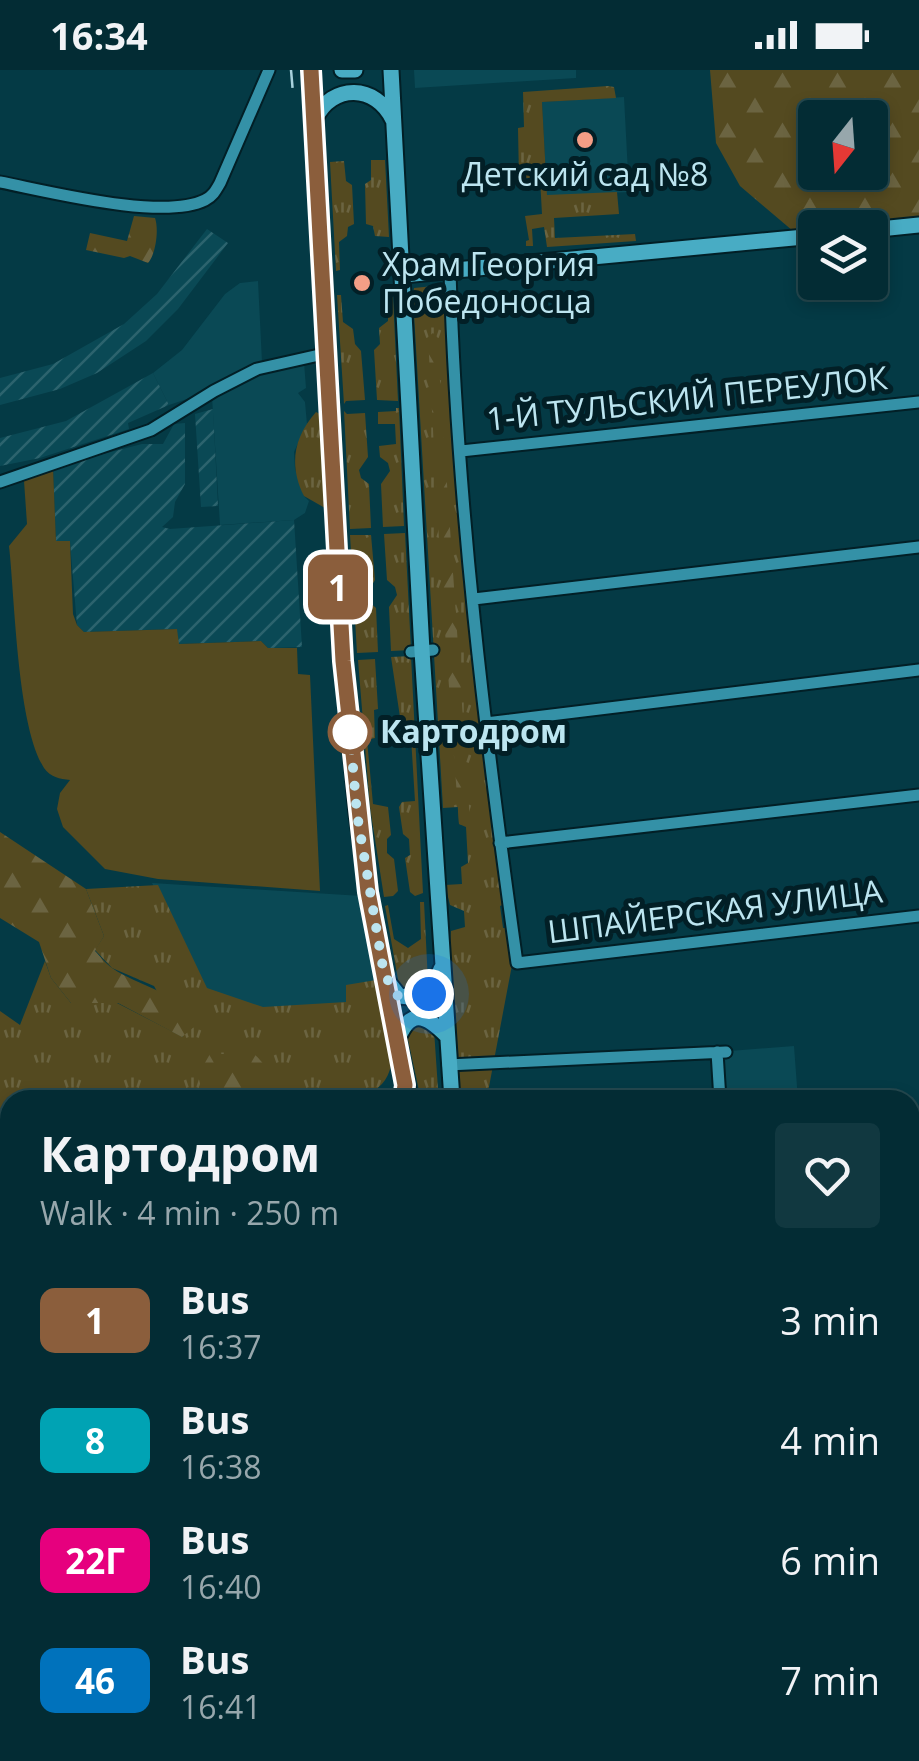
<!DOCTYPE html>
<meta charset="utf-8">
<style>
:root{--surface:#032c34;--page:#113840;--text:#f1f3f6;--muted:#97a7ac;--line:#24484f}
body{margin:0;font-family:"Open Sans",sans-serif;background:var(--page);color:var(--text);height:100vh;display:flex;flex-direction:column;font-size:38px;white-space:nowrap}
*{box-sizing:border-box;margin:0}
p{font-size:32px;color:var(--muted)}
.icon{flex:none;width:55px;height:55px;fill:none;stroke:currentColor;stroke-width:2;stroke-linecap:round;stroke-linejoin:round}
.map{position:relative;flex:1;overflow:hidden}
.panel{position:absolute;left:0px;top:1020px;width:920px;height:672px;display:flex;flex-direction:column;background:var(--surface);border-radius:30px 30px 0 0;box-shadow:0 5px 15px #0003,0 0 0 2px var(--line)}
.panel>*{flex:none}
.badge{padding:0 20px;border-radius:15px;font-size:35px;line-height:65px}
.needle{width:65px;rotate:197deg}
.controls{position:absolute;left:798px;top:30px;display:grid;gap:20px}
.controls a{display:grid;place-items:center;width:90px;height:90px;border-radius:10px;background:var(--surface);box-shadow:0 5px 15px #0003,0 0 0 2px var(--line);font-size:50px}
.you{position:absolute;width:50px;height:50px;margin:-25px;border:8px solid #fff;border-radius:50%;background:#1a73e8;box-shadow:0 0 0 15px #1a73e833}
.map>.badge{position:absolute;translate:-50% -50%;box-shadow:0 0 0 5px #fff}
.round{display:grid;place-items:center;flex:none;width:105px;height:105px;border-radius:10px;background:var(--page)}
.head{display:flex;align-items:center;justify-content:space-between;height:170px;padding:0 40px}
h1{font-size:48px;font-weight:700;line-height:75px}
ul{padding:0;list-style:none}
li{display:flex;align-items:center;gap:30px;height:120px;padding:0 40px}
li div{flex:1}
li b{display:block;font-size:38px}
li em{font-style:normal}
li .badge{min-width:110px;font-weight:700;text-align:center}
.status{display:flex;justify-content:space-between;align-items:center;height:70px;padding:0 50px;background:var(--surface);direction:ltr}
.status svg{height:28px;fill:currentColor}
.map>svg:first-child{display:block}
.built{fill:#0a4955}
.industrial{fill:url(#industrial-furrows)}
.grass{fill:url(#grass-tufts)}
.forest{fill:url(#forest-firs);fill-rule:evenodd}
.cemetery{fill:url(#cemetery-stones)}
.pitch{fill:#544a20}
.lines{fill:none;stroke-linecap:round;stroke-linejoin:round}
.minor-casing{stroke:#021f26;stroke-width:15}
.major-casing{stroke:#021f26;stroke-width:19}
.minor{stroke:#3491a7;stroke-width:11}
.major{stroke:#48acc4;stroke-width:15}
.rail{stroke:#a8d2dd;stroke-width:2.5;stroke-dasharray:18 18;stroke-linecap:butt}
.line-casing{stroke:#fff;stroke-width:22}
.line{stroke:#8b5e3c;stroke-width:15}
.walk{stroke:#bce5f0;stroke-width:10;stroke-dasharray:0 18}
.poi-dot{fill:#f49e86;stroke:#021f26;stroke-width:4}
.stop-dot{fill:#fff;stroke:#8b5e3c;stroke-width:5}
.labels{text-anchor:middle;stroke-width:10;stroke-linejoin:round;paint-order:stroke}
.poi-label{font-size:32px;fill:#bce5f0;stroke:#021f26}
.street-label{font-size:32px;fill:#bce5f0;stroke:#021f26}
.stop-label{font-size:32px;font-weight:bold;fill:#bce5f0;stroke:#021f26;text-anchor:start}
</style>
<div class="status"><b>16:34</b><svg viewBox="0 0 49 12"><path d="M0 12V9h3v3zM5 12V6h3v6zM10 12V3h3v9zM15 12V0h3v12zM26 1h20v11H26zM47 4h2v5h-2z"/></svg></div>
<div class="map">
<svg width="919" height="1691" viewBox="0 0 919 1691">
<defs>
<pattern id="industrial-furrows" width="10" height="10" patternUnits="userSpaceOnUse" patternTransform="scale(2.5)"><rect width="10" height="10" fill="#0a4955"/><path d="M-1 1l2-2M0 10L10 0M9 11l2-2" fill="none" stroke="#2c636e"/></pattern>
<pattern id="grass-tufts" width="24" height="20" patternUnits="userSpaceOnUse" patternTransform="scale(2.5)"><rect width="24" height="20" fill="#544a20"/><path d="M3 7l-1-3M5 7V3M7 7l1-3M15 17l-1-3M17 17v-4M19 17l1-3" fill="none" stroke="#6b6441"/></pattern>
<pattern id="forest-firs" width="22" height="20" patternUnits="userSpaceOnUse" patternTransform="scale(2.5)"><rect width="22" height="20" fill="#544a20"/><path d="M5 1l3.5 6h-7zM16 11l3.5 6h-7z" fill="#6b6441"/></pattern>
<pattern id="cemetery-stones" width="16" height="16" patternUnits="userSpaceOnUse" patternTransform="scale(2.5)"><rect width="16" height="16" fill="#544a20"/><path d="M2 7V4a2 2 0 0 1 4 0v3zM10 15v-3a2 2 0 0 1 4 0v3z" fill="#6b6441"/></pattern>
</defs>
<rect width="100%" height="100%" fill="#043a45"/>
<path class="built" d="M414,0H576V8L415,18Z
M624,27L629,122L547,126L542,32Z
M258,211L262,292L220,311L202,324L169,335L153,303L182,280L225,224L240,213Z
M304,292L306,318L298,323L305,332L307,354L294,382L295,399L304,426L309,431L305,443L294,450L220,455L212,327L239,311Z
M152,813L362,826L377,915L350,919L352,934L264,941L204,921Z
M794,976L798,1030H720L717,982Z"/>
<path class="industrial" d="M207,159L228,173L178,239L146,271L97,303L60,319L0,335V308L53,294L124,254L157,224Z
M153,303L169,335L128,353L129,359L40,388L0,396V368L66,351Z
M213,339L218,436L201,437L195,344Z
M185,353V414L175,432L173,447L162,457L170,459L294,450L302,577L268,578L261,571L178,574L176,559L84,562L77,555L70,472H56L53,397L142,374H163L174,354Z"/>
<path class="grass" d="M608,16L614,17L616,28L542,32L547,125L617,122L619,144L554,148L555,168L635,164L636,171L547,177L544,157L532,159L533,176H526V171L529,170L525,146L542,144L540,108H519L518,58L524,57L523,22Z
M371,90H385L389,167L375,166L373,156L366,154L365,114L371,110Z
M344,91L346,111L352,115L354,154L348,157L347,166L339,172L340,200L336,201L330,92Z
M444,215L505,834L500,836L503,858H508L512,895L488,1022L490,1030H460L449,880L451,861L465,857L464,841L450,835L445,815L462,814L461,797L468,793L466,757L459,754L458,737L443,738L413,227L414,218Z
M337,225H341L343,252L353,259L355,274L361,281L365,330L346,331L344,334Z
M388,227H393L398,331L377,330L374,280L380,274L379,258L388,251Z
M396,338H399L404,456L383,457L381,414L390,401L388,393L380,387L379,376L396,374L395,354H378V342L396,341Z
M344,341L347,344L365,343L368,387L359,400L361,408L369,414L371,458L350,459Z
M316,342L322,345L325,438L304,426C289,396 293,368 316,342Z
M405,463L411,580L391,581L389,537L397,525L395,517L387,510L384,464Z
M350,465H371L375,510L367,523L368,531L376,538L378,582L357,583Z
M411,586L423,823L415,826L410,822L405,788L410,785L409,769L403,764L399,737L402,732L415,731L411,667H403L391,587Z
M375,589L378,639L374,640L375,668L367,670L373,734L388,737L391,765L387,769V783L394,789L398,821L393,826L384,827L370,737L358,590Z
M158,815L207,918L263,937L346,932V915L376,910L391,995C382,1044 305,1030 269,1030L271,1021L203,1026L211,1030H10V1155L0,1154V941L20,955L45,891L51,908L71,933H117L183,967L154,916L112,898L95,880L104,866L86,819Z
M420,832H424L428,912L418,922L407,921L399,915L385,836L388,835L394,869L408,878L421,869Z
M416,953L434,960L438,1019L431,1030H421L406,960Z
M0,1166L10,1167V1296L0,1295Z"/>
<path class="forest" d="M710,0H919V149L793,161L740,116L716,73ZM815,48H870V102H815Z
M134,146L155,148C159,159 156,184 148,193L130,186L124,188L86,180L90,163L127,171Z
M433,263L437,267L470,752L466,756L459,754L441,507L428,267Z
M0,762L86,819L104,866L95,881C100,886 106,894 112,898C140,917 174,921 196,948L194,957L182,967L118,933H71L51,908L39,872L0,848Z
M210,984H254C268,996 274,1011 269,1030H211L203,1026L198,1005Z"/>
<path class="cemetery" d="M916,1240L919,1249V1691H743L739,1683L910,1682V1241Z"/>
<path class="pitch" d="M53,397L56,471H70L73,544L77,555L84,562L177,559L179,574L261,571L268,578H297L298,604L310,605L320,821L158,809L105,799L63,757L57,739L60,723L70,710C60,709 50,707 44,698C17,655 15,530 9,476L27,454L24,411Z"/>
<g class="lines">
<g class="minor-casing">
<path id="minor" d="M0,112C47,121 163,151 205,130C213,126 216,120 220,113L269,0
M450,202C457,433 485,664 517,893L919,846
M461,381L919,332
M0,412L151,360L214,321L257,299L328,283
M474,529L919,477
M411,582L433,580
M486,653L919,600
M500,773L919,725
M717,982L720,1030
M448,995L726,982
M0,1382L10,1385
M0,1658L10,1659
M38,1691L39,1682
M159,1691L162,1682"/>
</g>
<g class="major-casing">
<path id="major" d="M311,0L343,591L357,744L368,822L410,1030
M342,0H355
M391,0L422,581L452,1030
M315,49C332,13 376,14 393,50
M870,160L919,155
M403,205L815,166
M388,912L399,926L421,928L434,916L441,899
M397,971C410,938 425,944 446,965
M0,1161L10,1162
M682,1682L686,1691
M350,1691V1682"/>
</g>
<use href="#minor" class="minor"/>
<use href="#major" class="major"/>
<path class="rail" d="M291,0L293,23"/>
</g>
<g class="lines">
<g class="line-casing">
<path id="line" d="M311,0L343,591L368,822L405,1015L403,1030"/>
</g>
<use href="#line" class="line"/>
<path class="walk" d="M350,662L357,744L384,904L398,926L414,930L429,924"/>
</g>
<g class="poi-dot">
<circle cx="585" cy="70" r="10"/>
<circle cx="362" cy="213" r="10"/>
</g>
<circle class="stop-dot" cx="350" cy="662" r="20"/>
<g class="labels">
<g class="poi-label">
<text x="585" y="116">Детский сад №8</text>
<text x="382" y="206" text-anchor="start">Храм Георгия<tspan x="382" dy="37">Победоносца</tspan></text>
</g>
<g class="street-label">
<text transform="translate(687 329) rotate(-6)" y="11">1-Й ТУЛЬСКИЙ ПЕРЕУЛОК</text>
<text transform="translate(715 842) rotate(-7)" y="11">ШПАЙЕРСКАЯ УЛИЦА</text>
</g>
<g class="stop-label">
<text x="380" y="673">Картодром</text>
</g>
</g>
</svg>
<div class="controls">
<a><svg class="needle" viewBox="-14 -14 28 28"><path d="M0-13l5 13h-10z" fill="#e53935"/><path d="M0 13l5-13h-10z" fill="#97a7ac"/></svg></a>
<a><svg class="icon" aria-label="layers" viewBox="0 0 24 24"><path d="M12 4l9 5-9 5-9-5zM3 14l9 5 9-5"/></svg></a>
</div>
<div class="you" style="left:429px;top:924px"></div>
<b class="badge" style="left:338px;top:517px;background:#8b5e3c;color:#fff">1</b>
<section class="panel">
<div class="head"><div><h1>Картодром</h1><p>Walk · 4 min · 250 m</p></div><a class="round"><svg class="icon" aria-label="heart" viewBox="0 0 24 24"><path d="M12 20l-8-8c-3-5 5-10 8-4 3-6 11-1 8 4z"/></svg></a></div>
<ul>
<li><span class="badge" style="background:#8b5e3c;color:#fff">1</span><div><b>Bus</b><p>16:37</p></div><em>3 min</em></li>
<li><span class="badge" style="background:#00a3b4;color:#fff">8</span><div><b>Bus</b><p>16:38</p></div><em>4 min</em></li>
<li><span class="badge" style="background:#e6007e;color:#fff">22Г</span><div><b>Bus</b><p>16:40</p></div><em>6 min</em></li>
<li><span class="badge" style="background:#0072bc;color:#fff">46</span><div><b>Bus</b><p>16:41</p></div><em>7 min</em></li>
</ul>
</section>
</div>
